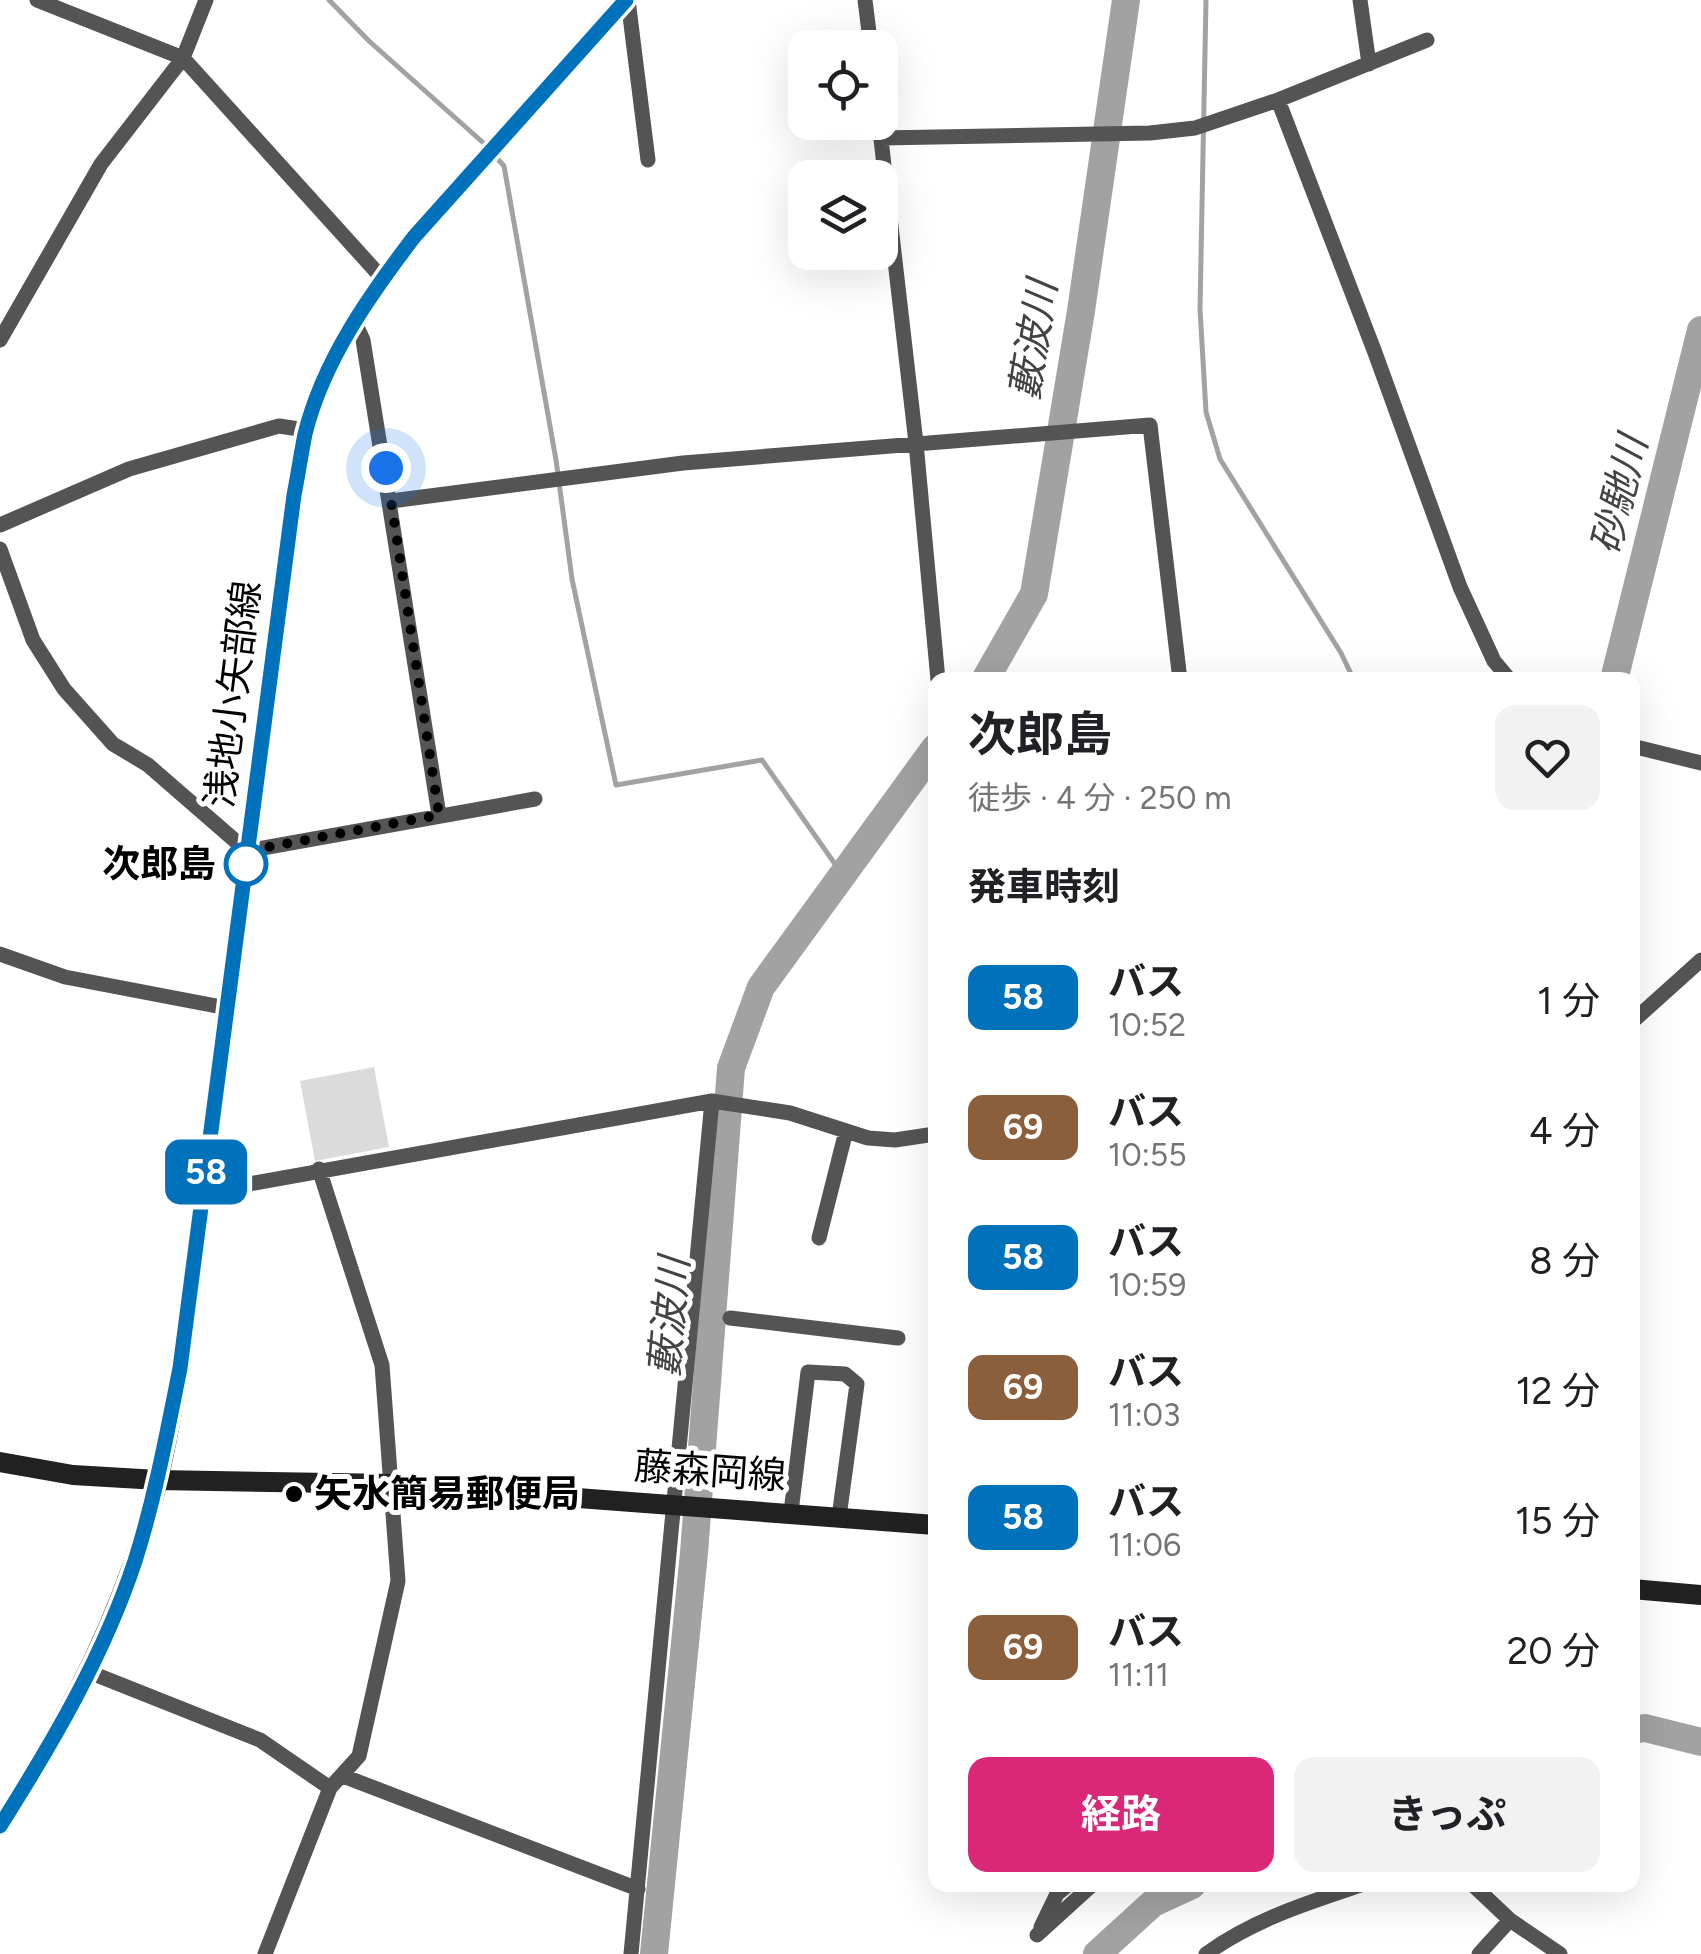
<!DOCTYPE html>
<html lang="ja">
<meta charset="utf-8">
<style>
:root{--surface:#fff;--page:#f2f2f2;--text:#202124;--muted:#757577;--accent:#db2777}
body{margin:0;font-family:Figtree,"Noto Sans JP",sans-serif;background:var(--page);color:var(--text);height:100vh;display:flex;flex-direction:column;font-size:38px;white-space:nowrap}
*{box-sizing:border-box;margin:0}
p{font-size:32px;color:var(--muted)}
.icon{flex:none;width:55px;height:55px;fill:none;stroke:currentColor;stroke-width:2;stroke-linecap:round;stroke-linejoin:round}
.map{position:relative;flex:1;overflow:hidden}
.panel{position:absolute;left:928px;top:672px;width:712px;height:1220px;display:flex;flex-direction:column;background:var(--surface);border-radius:20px;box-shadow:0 10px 40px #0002}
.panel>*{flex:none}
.badge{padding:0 20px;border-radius:15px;font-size:35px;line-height:65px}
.controls{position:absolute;left:788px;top:30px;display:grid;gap:20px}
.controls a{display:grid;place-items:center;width:110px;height:110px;border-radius:20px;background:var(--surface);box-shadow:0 10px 40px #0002;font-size:50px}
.you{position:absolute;width:50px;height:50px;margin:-25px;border:8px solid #fff;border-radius:50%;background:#1a73e8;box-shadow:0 0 0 15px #1a73e833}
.map>.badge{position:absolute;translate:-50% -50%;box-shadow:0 0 0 5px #fff}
h2{padding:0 40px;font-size:38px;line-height:90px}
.round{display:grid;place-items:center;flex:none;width:105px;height:105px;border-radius:20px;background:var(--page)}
.head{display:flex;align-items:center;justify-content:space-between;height:170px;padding:0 40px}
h1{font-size:48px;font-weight:700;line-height:75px}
.action{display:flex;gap:20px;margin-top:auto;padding:20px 40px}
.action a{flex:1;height:115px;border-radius:20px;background:var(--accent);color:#fff;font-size:40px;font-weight:700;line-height:115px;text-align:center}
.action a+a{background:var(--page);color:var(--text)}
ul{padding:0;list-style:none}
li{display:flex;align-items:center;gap:30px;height:130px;padding:0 40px}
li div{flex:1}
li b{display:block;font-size:38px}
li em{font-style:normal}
li .badge{min-width:110px;font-weight:700;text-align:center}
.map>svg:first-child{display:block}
.green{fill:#dbdbdb}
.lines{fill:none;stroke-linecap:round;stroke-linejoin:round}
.stream{stroke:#a2a2a2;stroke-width:5}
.river{stroke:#a2a2a2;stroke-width:28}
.minor{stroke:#545454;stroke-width:15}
.secondary{stroke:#212121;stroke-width:20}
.line-casing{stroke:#fff;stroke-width:22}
.line{stroke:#0072bc;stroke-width:15}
.walk{stroke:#000;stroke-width:10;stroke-dasharray:0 18}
.stop-dot{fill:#fff;stroke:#0072bc;stroke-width:5}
.poi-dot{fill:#000;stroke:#fff;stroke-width:4}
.labels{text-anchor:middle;stroke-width:10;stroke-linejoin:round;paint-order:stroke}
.street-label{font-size:38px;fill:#000;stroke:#fff}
.stop-label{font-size:38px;font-weight:bold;fill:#000;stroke:#fff;text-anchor:end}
.poi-label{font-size:38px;font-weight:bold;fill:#000;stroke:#fff;text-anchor:start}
.water-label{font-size:40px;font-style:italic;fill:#434343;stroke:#fff}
</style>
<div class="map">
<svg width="1701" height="1954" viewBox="0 0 1701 1954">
<rect width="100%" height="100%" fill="#fff"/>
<path class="green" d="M374,1067L389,1147L315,1161L300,1081Z"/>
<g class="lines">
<path class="stream" d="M329,0L369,41L488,147
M1206,0L1200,309L1206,412L1220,459L1341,653L1354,680
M495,156L504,166L556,460L572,579L616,785L762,760L842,874"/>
<path class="river" d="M985,680L1034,594L1081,311L1126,0
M1614,680L1701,330
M1632,1730L1645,1728L1701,1742
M654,1954L694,1553L731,1068L761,987L935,748
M1097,1954L1153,1903L1192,1885"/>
<path class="minor" d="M37,0L183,58L382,278
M628,0L648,160
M865,0L871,48
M1360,0L1369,64
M1278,100L1374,350L1460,587L1494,661L1510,680
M879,122L916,443L938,680
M881,138L1150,133L1195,128L1278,100L1427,40
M354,320L363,340L439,815
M0,340L101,164L183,58L206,0
M391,501L683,463L1150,425L1180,680
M0,525L129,469L279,426L306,430
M0,549L33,640L64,689L113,744L148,765L247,851L535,799
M1632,746L1701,763
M0,954L65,977L227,1008
M1632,1022L1701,960
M204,1192L712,1101L790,1113L868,1138L895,1140L935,1134
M819,1238L846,1131
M730,1318L898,1338
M791,1512L808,1372L845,1374L857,1384L839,1517
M89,1672L260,1740L330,1788
M343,1776L638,1889
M1473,1885L1510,1920L1560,1954
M1041,1927L1057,1894L1068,1885
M1037,1935L1092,1885
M265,1954L330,1788L359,1756L398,1581L382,1365L319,1169
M631,1954L712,1101
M1206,1954C1253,1920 1307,1903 1361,1885
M1479,1954L1510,1920"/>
<path class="secondary" d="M0,1462L73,1475L158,1480L393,1484L935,1525
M1632,1589L1701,1595
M0,1826C69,1718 128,1605 158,1480C167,1444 173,1405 180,1368L294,495C298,475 301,454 305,434C323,361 369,296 414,237L625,0"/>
</g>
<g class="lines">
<g class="line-casing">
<path id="line" d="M0,1826C53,1742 104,1655 135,1561C155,1498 167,1433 180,1368L294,495C298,475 301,454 305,434C323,361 369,296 414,237L626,0"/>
</g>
<use href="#line" class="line"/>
<path class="walk" d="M246,864L247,851L439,815L386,468"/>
</g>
<circle class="stop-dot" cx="246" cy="864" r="20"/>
<circle class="poi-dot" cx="294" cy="1494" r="10"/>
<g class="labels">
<g class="street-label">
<text transform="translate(233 694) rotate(-83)" y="13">浅地小矢部線</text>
<text transform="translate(710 1471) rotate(4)" y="13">藤森岡線</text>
</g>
<g class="stop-label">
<text x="216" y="877">次郎島</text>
</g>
<g class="poi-label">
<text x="314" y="1507">矢水簡易郵便局</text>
</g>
<g class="water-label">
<text transform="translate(1033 340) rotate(-81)" y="14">藪波川</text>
<text transform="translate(1619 495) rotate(-76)" y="14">砂馳川</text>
<text transform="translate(669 1317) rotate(-85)" y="14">藪波川</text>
</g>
</g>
</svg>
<div class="controls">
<a><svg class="icon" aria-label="locate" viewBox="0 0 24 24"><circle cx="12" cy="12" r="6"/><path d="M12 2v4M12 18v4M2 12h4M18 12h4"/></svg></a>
<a><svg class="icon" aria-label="layers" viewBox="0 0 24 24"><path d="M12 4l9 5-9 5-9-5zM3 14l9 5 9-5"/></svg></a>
</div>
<div class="you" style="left:386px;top:468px"></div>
<b class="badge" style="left:206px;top:1172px;background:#0072bc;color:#fff">58</b>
<section class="panel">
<div class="head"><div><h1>次郎島</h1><p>徒歩 · 4 分 · 250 m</p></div><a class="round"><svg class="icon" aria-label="heart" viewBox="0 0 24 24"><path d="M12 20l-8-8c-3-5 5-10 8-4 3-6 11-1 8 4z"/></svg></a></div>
<h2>発車時刻</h2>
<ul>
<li><span class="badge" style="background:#0072bc;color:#fff">58</span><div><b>バス</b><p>10:52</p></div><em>1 分</em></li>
<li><span class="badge" style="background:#8b5e3c;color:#fff">69</span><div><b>バス</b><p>10:55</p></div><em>4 分</em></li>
<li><span class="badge" style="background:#0072bc;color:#fff">58</span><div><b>バス</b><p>10:59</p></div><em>8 分</em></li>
<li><span class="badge" style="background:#8b5e3c;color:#fff">69</span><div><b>バス</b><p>11:03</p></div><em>12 分</em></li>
<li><span class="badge" style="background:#0072bc;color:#fff">58</span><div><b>バス</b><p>11:06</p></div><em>15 分</em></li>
<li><span class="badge" style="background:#8b5e3c;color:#fff">69</span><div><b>バス</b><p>11:11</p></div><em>20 分</em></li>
</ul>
<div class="action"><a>経路</a><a>きっぷ</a></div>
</section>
</div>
